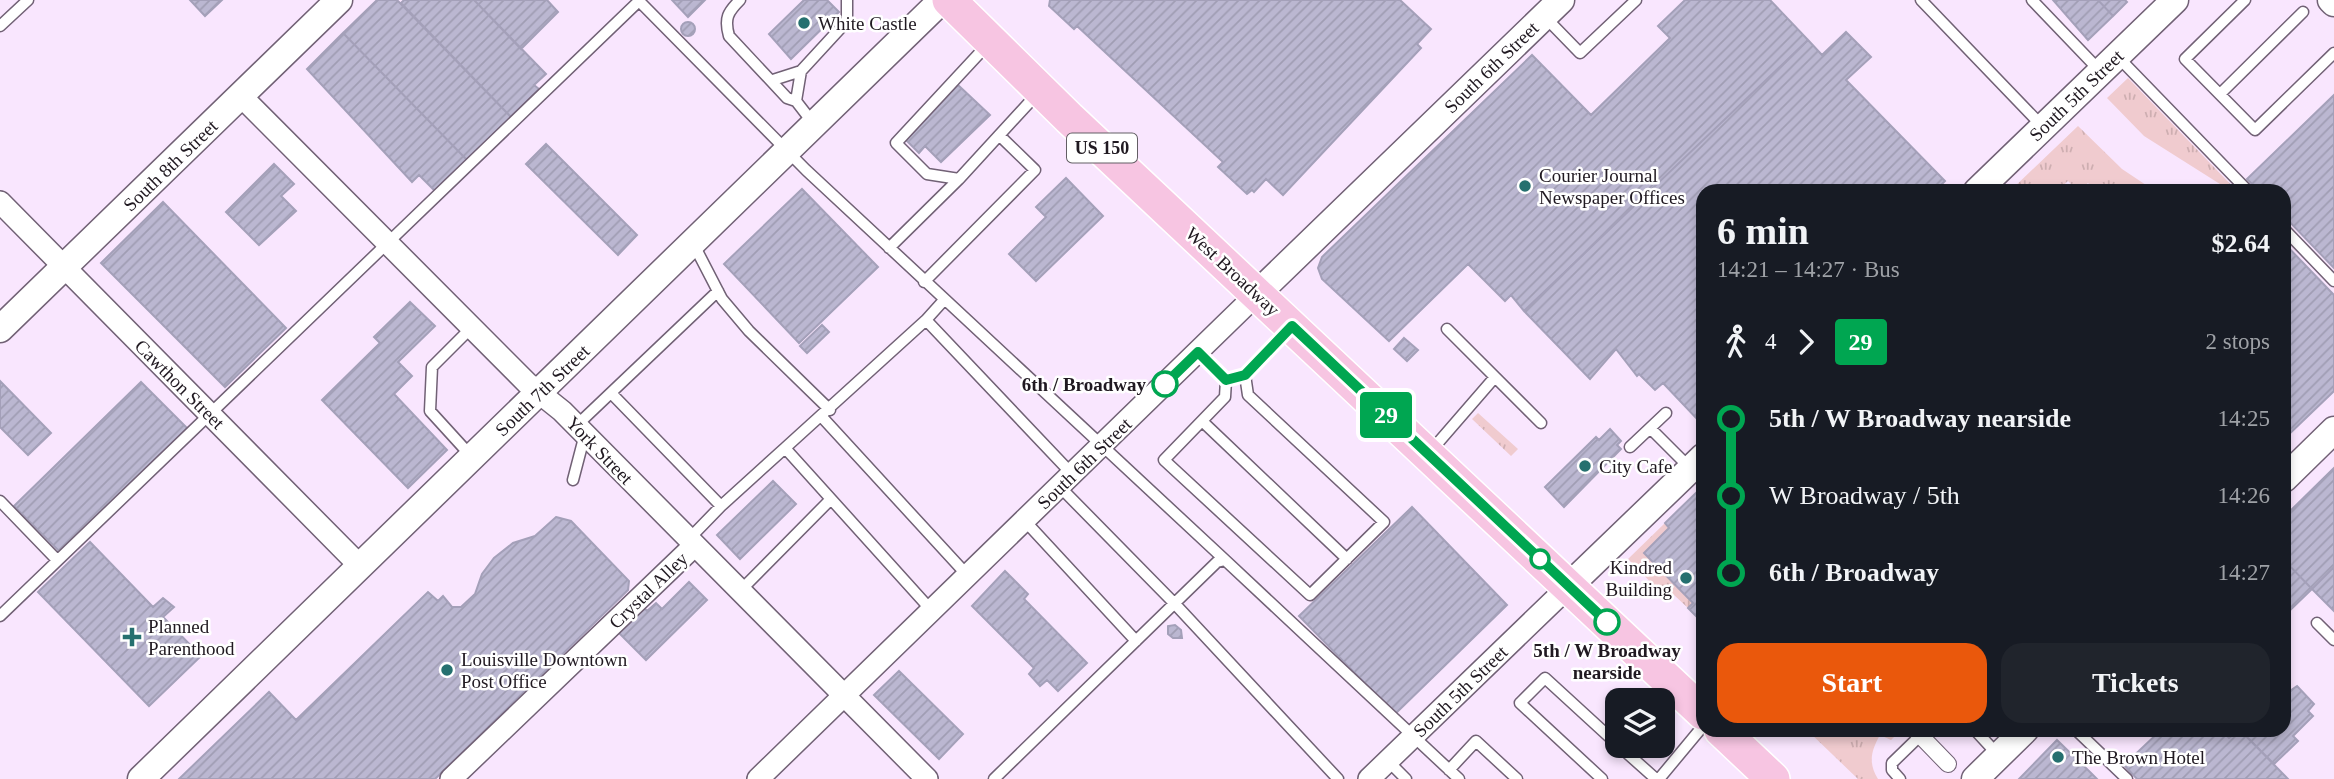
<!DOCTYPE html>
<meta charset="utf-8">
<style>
:root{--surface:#171b24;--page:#20242c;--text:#f1f3f6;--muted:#9ea1a6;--accent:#ea580c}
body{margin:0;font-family:"Times New Roman",serif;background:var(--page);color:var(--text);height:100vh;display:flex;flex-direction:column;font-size:26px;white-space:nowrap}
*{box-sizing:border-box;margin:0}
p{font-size:23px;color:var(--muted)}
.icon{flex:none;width:38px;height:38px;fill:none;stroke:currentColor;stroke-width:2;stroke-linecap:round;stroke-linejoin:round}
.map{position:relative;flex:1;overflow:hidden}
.sheet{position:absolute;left:1696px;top:184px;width:595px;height:553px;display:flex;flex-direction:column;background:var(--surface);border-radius:21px;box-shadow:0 4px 10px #0003}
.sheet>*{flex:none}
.badge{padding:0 14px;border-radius:5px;font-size:24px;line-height:46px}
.tools{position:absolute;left:1605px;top:688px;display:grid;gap:14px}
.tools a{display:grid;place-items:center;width:70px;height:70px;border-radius:14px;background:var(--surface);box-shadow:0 4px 10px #0003;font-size:35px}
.map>.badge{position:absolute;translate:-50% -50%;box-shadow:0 0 0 4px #fff}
.legs{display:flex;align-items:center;gap:10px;height:77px;padding:0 21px;font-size:23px}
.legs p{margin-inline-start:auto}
.summary{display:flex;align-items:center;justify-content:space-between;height:119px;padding:0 21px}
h1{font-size:38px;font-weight:700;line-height:52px}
.cta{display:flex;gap:14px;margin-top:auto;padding:14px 21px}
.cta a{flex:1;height:80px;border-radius:21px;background:var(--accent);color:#fff;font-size:28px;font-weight:700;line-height:80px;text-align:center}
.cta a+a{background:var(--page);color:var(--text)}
ul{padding:0 21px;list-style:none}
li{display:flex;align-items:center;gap:24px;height:77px;font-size:26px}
li i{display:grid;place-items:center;width:10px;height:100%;margin:0 9px;background:currentColor}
li i::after{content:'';width:18px;height:18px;margin:-9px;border:5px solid;border-radius:50%;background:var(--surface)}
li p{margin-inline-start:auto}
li:first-child i{background:linear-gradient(#0000 50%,currentColor 0)}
li:last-child i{background:linear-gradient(currentColor 50%,#0000 0)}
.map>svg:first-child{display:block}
.grass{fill:url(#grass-tufts)}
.building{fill:url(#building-hatch);stroke:#a4a0b9;stroke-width:2}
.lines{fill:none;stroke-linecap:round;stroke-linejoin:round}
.service-casing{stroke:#716175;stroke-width:13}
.pedestrian-casing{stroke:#716175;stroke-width:18}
.minor-casing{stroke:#716175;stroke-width:24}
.tertiary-casing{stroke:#716175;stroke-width:29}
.primary-casing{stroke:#fff;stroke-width:36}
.service{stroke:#fff;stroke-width:10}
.pedestrian{stroke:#fff;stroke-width:16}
.minor{stroke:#fff;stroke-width:21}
.tertiary{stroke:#fff;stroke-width:26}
.primary{stroke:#f7c5e2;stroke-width:33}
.line-1-casing{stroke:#fff;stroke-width:16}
.line-1{stroke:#00a651;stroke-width:10}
.poi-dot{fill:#25706f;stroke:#fff;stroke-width:2.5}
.stop-1-dot{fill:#fff;stroke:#00a651;stroke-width:3.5}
.labels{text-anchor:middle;stroke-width:5;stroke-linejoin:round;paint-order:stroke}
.shield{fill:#fff;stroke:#635e64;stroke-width:2}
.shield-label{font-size:18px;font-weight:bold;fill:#201921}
.poi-label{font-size:19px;fill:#201921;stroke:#fff;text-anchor:start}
.street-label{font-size:19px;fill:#201921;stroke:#fff}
.stop-label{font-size:19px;font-weight:bold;fill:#201921;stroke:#fff;text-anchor:end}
</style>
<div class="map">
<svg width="2334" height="779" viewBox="0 0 2334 779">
<defs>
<pattern id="grass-tufts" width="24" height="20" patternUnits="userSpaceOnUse" patternTransform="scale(1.75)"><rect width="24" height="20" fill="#f0cbcf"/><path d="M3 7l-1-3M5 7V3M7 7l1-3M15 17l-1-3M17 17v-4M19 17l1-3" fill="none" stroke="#ceaeb1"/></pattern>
<pattern id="building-hatch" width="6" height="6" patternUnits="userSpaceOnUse" patternTransform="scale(1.75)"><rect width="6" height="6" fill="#bbb7d1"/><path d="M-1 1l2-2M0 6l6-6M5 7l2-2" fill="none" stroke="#a09db3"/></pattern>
</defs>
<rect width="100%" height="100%" fill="#f9e6fe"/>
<path class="grass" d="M2128,78L2237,191H2231L2144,136L2107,98Z
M2078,126L2122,169L2155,191H2095L2088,183L2078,191L2068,181L2057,191H2010Z
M1478,413L1518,449L1511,456L1472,419Z
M1665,523L1669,528L1644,553L1693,603L1688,608L1674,595L1668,600L1628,559Z
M1807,730H1898L1900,731L1891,740L1880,735C1871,751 1868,763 1878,779H1858Z"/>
<path class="building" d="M190,0H222L205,16Z
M377,0H397L511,117L467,160L343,33Z
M404,0H474L546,74L534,85L539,89L511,117L401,3Z
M474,0H547L558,12L521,49Z
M672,0H705L688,17Z
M804,0H827L839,12L791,59L769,34Z
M1050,0H1400L1431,29L1417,44L1421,48L1283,195L1266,179L1254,192L1252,190L1247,194L1218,167L1223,162L1077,26L1074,29L1061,17L1049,6Z
M1685,0H1770L1808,40L1524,311L1511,295L1505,301L1468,264L1389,341L1322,279L1318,268L1322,257L1532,55L1591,115L1670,38L1658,26Z
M2053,0H2098L2113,16L2088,40Z
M2098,0H2125L2127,2L2113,16Z
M681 29a7 7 0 1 1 14 0a7 7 0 1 1-14 0Z
M1846,32L1871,57L1846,80L1945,181L1935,191H1703V414L1697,419L1663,383L1655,390L1639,374L1637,376L1616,349L1590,379L1524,311L1808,40L1822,55Z
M343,33L467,160L435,191L419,175L412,182L307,69Z
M958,85L990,115L941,162L925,146L919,153L906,140Z
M2334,95V268L2284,216V191H2259L2247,179Z
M546,144L637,235L618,255L526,164Z
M274,164L294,184L281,196L296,211L259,245L226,212Z
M1066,178L1103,216L1036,281L1009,254L1046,217L1036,207Z
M802,189L878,267L799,343L724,264Z
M163,202L286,328L225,387L101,263Z
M2284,243L2334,295V391L2284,439Z
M410,302L435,326L398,362L412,376L394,394L447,450L408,488L322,400L380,343L374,337Z
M822,325L829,332L807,353L800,346Z
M1404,338L1418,350L1407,361L1394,349Z
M0,381L51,433L28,455L0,427Z
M141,382L188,429L61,553L14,506Z
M1610,429L1621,441L1617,445L1621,449L1564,507L1545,487L1596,437L1599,440Z
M2334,468V567L2312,589L2284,560V517Z
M773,481L796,504L740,559L717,535Z
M1703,486V623L1688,608L1693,603L1644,553L1669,528L1665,523Z
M1703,486V623L1688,608L1693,603L1644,553L1669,528L1665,523Z
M1412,507L1507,605L1395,714L1299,616Z
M556,517L571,521L629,581L628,590L435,779H179L269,692L296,720L428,592L438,601L443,596L452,607H461L475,594L482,574L494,558L513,543L535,536Z
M90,542L153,607L163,598L174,607L163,617L201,656L149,706L38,592Z
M2284,560L2312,589L2284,616Z
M2334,567V611L2312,589Z
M1005,571L1028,594L1024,599L1087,663L1058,691L1047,680L1040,686L1029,674L1034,668L972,606Z
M689,582L707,600L646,660L618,632L643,607L647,611L656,603L662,609Z
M1175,625L1181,630L1182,638H1173L1168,634V626Z
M899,671L963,734L939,759L874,695Z
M2297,686L2314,704L2308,711L2313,716L2293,736L2298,741L2274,764L2240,730H2284V695Z
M2161,730H2221L2229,738L2240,730L2288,779H2137L2124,765Z
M2057,740L2091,773L2097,779H2019Z"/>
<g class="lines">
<g class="service-casing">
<path id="service" d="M638,0L806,170L1225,560
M740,0C728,12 724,18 729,36L787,98L796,101
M1921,0L2043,127
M2032,0L2100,71
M2245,0L2185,59L2255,130L2334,53
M1544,16L1580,53L1636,0
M0,26L28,0
M988,44L896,143L927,174L959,179L1037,94
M2118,57L2248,191
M773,80L801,71
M2220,94L2303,12
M813,123L796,101L801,71L847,21V0
M2284,229L2334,281
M693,243L722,299L749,331L830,410
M889,248L959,179
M924,282L1035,170L1000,136
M944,300L926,320L1072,474
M926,320L785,448L932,611
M1447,329L1541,423
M1198,352L1226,380L1225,397L1164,460L1310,595L1384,522L1248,395L1245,375L1289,328
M611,393L721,506L688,540
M821,416L968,576
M1202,421L1347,559
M576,426L718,291
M1650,428L1691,469
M1630,447L1666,413
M1430,452L1495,377
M471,456L430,411L432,367L472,327
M573,480L585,434
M1060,487L1175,604L1338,779
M0,501L57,560
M721,506L785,448
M1025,521L1136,641
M740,591L831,499
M0,616L639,1
M2317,623L2334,640
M1975,730L1999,756
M2076,730L2127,779
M1619,746L1656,779
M1388,761L1406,779
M1449,770L1476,741L1517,779
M994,779L1217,562L1225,560L1459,779
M1602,779L1520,703L1545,678L1617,744
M1659,779L1703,726
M1900,779L1892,770V763L1926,730"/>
</g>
<g class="pedestrian-casing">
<path id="pedestrian" d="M1915,730L1948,764"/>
</g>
<g class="minor-casing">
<path id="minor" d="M241,96L527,383L562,411L927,779
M0,202L360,566
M451,779L694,546
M758,779L1258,293
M1369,779L1569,586"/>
</g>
<g class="tertiary-casing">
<path id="tertiary" d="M2331,0L2334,3
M1977,191L2175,0
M1258,293L1561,0
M0,329L339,0
M2284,479L2334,430
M1569,586L1703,457
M141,779L942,0
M1975,779L2025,730"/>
</g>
<g class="primary-casing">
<path id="primary" d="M949,0L1069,118L1703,713
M1721,730L1773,779"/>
</g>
<use href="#service" class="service"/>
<use href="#pedestrian" class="pedestrian"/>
<use href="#minor" class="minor"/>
<use href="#tertiary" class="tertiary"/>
<use href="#primary" class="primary"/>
</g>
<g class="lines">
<g class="line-1-casing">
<path id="line-1" d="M1165,384L1198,352L1226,380L1245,375L1292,326L1607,622"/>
</g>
<use href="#line-1" class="line-1"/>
</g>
<g class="poi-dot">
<circle cx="804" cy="23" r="7"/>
<circle cx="1525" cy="186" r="7"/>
<circle cx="1585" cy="466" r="7"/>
<circle cx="1686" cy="578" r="7"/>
<path d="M128.5 626.5h7v7h7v7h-7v7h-7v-7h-7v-7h7z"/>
<circle cx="447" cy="670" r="7"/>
<circle cx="2058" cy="757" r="7"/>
</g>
<g class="stop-1-dot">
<circle cx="1165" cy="384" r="12"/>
<circle cx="1540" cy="559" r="9"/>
<circle cx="1607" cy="622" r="12"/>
</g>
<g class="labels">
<rect class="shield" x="1067" y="133.5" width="70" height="29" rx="5"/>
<g class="shield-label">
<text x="1102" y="154">US 150</text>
</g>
<g class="poi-label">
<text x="818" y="30">White Castle</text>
<text x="1539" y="182">Courier Journal<tspan x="1539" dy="22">Newspaper Offices</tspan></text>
<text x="1599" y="473">City Cafe</text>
<text x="1672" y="574" text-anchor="end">Kindred<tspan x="1672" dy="22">Building</tspan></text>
<text x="148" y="633">Planned<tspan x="148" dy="22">Parenthood</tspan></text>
<text x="461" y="666">Louisville Downtown<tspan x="461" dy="22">Post Office</tspan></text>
<text x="2072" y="764">The Brown Hotel</text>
</g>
<g class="street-label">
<text transform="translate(1491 67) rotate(-44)" y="7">South 6th Street</text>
<text transform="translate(2076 95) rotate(-44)" y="7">South 5th Street</text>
<text transform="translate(170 165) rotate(-44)" y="7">South 8th Street</text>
<text transform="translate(1233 271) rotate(43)" y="7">West Broadway</text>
<text transform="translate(180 384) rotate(45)" y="7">Cawthon Street</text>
<text transform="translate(542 390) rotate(-44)" y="7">South 7th Street</text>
<text transform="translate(600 450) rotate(46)" y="7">York Street</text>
<text transform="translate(1084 463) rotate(-44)" y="7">South 6th Street</text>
<text transform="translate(648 590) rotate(-44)" y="7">Crystal Alley</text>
<text transform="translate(1460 691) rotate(-44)" y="7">South 5th Street</text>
</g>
<g class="stop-label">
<text x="1146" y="391">6th / Broadway</text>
<text x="1607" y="657" text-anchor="middle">5th / W Broadway<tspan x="1607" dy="22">nearside</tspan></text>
</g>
</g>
</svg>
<div class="tools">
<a><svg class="icon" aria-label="layers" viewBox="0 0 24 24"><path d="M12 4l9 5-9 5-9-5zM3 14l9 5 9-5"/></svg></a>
</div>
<b class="badge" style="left:1386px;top:415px;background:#00a651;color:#fff">29</b>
<section class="sheet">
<div class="summary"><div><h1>6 min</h1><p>14:21 – 14:27 · Bus</p></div><b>$2.64</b></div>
<div class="legs"><svg class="icon" aria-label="walk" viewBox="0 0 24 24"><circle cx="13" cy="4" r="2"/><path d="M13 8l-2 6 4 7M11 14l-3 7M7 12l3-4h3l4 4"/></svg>4<svg class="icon" aria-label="forward" viewBox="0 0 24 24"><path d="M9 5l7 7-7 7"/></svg><b class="badge" style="background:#00a651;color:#fff">29</b><p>2 stops</p></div>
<ul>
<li><i style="color:#00a651"></i><b>5th / W Broadway nearside</b><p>14:25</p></li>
<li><i style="color:#00a651"></i><span>W Broadway / 5th</span><p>14:26</p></li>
<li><i style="color:#00a651"></i><b>6th / Broadway</b><p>14:27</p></li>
</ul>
<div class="cta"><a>Start</a><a>Tickets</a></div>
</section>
</div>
